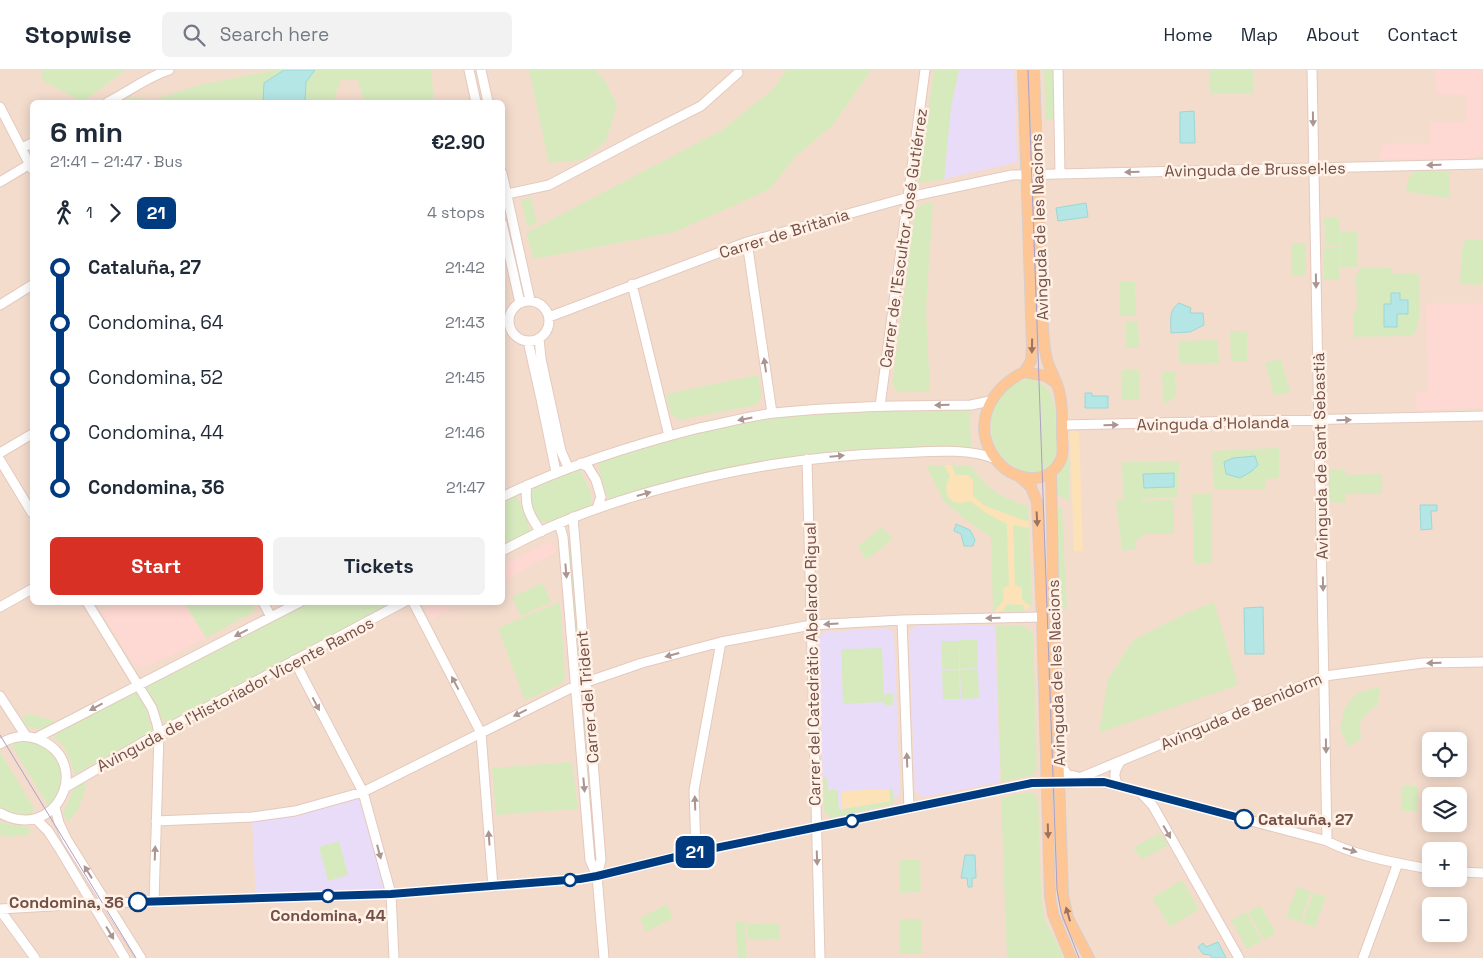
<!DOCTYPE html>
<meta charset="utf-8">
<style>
:root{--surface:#fff;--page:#f2f2f3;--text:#1f2937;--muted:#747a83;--line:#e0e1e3;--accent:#d93025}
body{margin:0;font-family:"Space Grotesk",sans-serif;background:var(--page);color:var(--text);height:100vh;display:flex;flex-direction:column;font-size:19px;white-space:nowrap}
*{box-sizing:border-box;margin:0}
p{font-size:16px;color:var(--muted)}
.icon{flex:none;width:28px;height:28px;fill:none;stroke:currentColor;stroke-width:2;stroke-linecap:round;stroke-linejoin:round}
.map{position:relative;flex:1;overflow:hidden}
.drawer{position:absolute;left:30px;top:30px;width:475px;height:505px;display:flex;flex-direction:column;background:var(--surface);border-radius:8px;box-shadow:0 2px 12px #0003}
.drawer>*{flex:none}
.badge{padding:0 10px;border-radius:8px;font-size:18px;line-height:32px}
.fabs{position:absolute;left:1422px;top:662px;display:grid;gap:10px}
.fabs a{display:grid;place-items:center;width:45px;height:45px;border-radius:8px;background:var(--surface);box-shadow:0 2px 12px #0003;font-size:25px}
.map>.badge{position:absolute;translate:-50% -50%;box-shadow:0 0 0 2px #fff}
.legs{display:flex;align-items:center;gap:8px;height:55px;padding:0 20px;font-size:16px}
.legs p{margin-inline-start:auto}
.overview{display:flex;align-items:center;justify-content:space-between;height:85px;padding:0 20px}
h1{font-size:28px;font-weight:700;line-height:38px}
.button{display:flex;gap:10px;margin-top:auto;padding:10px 20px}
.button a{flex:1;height:58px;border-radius:8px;background:var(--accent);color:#fff;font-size:20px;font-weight:700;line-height:58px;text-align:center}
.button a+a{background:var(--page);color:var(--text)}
ul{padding:0 20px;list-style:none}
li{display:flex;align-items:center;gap:18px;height:55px;font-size:19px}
li i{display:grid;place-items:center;width:8px;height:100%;margin:0 6px;background:currentColor}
li i::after{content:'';width:12px;height:12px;margin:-6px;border:4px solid;border-radius:50%;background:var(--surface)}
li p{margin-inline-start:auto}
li:first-child i{background:linear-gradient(#0000 50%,currentColor 0)}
li:last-child i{background:linear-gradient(currentColor 50%,#0000 0)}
header{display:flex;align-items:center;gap:30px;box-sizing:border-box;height:70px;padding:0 25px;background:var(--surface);border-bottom:1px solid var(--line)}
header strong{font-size:24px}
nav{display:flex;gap:28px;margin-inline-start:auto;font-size:18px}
.search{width:350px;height:45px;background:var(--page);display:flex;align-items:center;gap:12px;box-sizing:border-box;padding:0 18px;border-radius:8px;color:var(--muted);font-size:19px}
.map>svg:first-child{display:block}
.residential{fill:#f4dccd;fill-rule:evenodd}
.commercial{fill:#fed8d2}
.education{fill:#e9dcf8}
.green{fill:#d7eabe}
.sand{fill:#fde2b8}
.water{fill:#b4e6e5;stroke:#9ad8d7}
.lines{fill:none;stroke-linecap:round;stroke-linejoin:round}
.minor-casing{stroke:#e3c9be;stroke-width:11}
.major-casing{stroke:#d8cecb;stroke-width:12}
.minor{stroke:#fff;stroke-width:9}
.major{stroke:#fec595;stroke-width:10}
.tram{stroke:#ad9fc5;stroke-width:1}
.oneway{fill:#ab9590}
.oneway2{fill:#9d725e}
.line-1-casing{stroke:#fff;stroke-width:11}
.line-1{stroke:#003b80;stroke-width:8}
.stop-1-dot{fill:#fff;stroke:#003b80;stroke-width:2.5}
.labels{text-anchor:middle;stroke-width:5;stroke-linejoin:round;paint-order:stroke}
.street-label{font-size:16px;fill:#734f46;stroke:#fff1e6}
.stop-label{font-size:16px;font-weight:bold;fill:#734f46;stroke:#fff1e6;text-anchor:start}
</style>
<header>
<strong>Stopwise</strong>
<div class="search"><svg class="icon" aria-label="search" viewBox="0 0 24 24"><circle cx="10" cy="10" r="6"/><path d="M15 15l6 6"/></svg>Search here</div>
<nav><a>Home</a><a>Map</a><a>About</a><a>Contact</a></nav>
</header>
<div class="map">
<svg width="1483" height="888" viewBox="0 0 1483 888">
<rect width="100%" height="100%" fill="#fdecdf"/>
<path class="residential" d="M0,0H1483V888H0ZM32,32H502V532H32ZM1431,671H1459V699H1431ZM1431,726H1459V754H1431ZM1431,781H1459V809H1431ZM1431,836H1459V864H1431Z"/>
<path class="commercial" d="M1436,0H1482L1483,81L1481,85L1469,89H1379L1383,74L1430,73V52H1466V25L1436,24Z
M1483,233V337L1417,341L1416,323L1428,321L1426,234Z
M548,472L556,477V482L503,511V495Z
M115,533H184L206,568L148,596L141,597L133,593L101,541Z
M428,533V532L463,533L431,550L426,541Z"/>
<path class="education" d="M959,0H1014L1017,92L944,109L951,37Z
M995,555L1000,712L923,727L915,721L909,563L916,556Z
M887,558L894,563L900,726L893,727L894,734L831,748L824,741L818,568L825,562Z
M363,722L391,824L256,828L252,747Z"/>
<path class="green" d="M41,0H125L83,32L43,11Z
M275,0H431L434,32H364L358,10H341L333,32H119L130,27L153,30L199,15Z
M529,0H595L605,11L617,35L606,71L583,90L549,93Z
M786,0H871L833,55L796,86L770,119L675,162L534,189L526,163L722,60L773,19Z
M934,0H959L951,37L944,109L918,113Z
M1044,0H1054L1057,50H1046Z
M1209,0H1253L1254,23H1210Z
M1415,101H1449V128L1406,122L1408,109Z
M531,127L537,154L527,156L521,130Z
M933,132L926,240L930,322H898L892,314L915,141L922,134Z
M1324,148H1339V176H1325Z
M1357,161L1358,197H1340V162Z
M1465,170H1483V212L1480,215L1460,214L1462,178Z
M1291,173H1306V205L1291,206Z
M1324,177H1339V210H1324Z
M1361,197L1392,198V204H1419V245L1416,262L1410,266L1353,267V241L1357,240L1356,206Z
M1119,212H1135L1136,246H1120Z
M1125,252H1138L1139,278H1126Z
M1230,261H1247V292H1231Z
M1218,270L1219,293L1179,294L1178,271Z
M1281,289L1290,322L1274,326L1265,293Z
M1121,300H1139V330H1121Z
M1175,301L1176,327L1163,334L1162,302Z
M758,305L762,326L756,335L680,350L671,345L666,324Z
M1029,309C1057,314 1055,339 1056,361C1056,368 1058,377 1056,384C1045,416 1009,401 997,379C988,363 989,340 999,325C1006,315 1019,311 1029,309Z
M970,337L971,377L890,380L764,391L696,405L608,429L600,404L598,391C656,374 716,357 776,347C840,337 905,339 970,337Z
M1279,378V408L1266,409L1265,419L1214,420L1212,381Z
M1069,387L1070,431L1056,424L1059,402Z
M1179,391L1178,427L1141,429V431L1174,430V464H1142V469L1135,470L1136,479L1122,481L1116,430H1123L1122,392Z
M926,395H970C986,418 1001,428 1028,436L1032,534L1025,541L993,542L991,467L970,453L944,432Z
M579,397C584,412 593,418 591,435L550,453L538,450L528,426L532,416Z
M1329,400H1346V405L1382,404V424H1346V433L1328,432Z
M1212,423V493H1194L1192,424Z
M516,424L531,461L503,476V431Z
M1055,434L1062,439L1067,540H1064V535H1057Z
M881,457L893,469L866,490L858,476Z
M568,474H572L582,595H578Z
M543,513L551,532L521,546L512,527Z
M560,532L565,608L561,614L525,631L498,558Z
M1214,532L1238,615L1099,663L1108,609L1133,570L1191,541Z
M253,533L254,535L253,542L206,568L184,533Z
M306,533H396L165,654L144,616Z
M996,556H1024L1033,563L1037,699L1033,705L1001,712Z
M959,570H977L978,598L960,599Z
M941,571H959V599L942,600Z
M882,578L884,627L885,624H893V635H885L884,632L843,634L841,579Z
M978,599L979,628L961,629L960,600Z
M959,600L960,629H943L942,601Z
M1380,616L1378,636L1371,639L1360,652L1361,669L1348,677L1340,658L1345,637L1356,624Z
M136,620C145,634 149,646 152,662L75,704L64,676L53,666Z
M585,635L594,748L590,745L580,636Z
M30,644L54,651L52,657L47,660L25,656L22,651L23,646Z
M20,671C30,671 42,673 50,680C67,696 64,722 49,737L12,676L13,673Z
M0,682L34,738L31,745C19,746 11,744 0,737Z
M572,692L578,739L496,745L492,698Z
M823,707H827L828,720H838L839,740L889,731V719H893L894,734L831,748L824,741Z
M86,711C84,727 80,741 67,752L63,743L75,716Z
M1401,716H1418V741H1401Z
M1031,722L1038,729L1041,823L1044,848L1061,882V888H1007L1001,728Z
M0,752C10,755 20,755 29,758L30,765L10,767L0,765Z
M1159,763L1169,775L1142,789L1133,778Z
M339,771L348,805L328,811L319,777Z
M899,790H920L921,822L900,823Z
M1182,810L1199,839L1170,857L1152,828Z
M1297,817L1311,822L1300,852L1286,847Z
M1314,822L1326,827L1315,857L1302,853Z
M667,834L673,848L646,862L640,848Z
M1260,835L1276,863L1264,870L1248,842Z
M1246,842L1262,871L1247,879L1231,850Z
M900,849H921L922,884H900Z
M736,852H745L747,888H737Z
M779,853V869L747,870V854Z"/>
<path class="sand" d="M1072,361L1079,362L1083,481H1074L1070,365Z
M944,395H951L956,405H968L973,410V426L985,436L1029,452V458L1013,455L1015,515L1022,518V529L1028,535H1031L1025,541L1023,535L1008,534L1002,541L994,542L1004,530L1003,519L1009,515L1007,454L986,443L970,431C949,438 941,424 950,406Z
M889,719L890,731L842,739V721Z"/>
<path class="water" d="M284,0H315L306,12L305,32H263L264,13Z
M1194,41L1195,73H1180V42Z
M1086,133L1088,147L1058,151L1056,138Z
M1391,223H1400V230H1408V244H1397V257H1384V234H1391Z
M1179,233L1191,238L1190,243H1203L1204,255L1190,262L1171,263C1171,251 1168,241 1179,233Z
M1085,323H1092V326H1108V338H1085Z
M1255,386L1258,395L1252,401L1240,408L1226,404L1224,392L1233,388Z
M1174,403V417L1144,418L1143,404Z
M1420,435H1437V441H1431L1432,459L1421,460Z
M956,454L970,460L975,470L973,476H964L961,464L954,461Z
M1263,537L1264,584H1245L1244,538Z
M965,785H975L976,808H972V817H968L967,808H961Z
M1218,872L1226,888H1212L1210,885L1203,884L1198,877L1203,873L1206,877Z"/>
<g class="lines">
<g class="minor-casing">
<path id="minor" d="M469,0L476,32
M481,0L488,32
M1058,0L1060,103
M1312,0L1327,771
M108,32C128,22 147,7 169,0
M0,37L32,99
M22,78L32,73
M502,103L530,230
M0,112L30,94
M507,124L549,115L638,68L701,36L738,3
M502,153L520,233
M747,172L772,343
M632,214L669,366
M509 251a20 20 0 1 1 40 0a20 20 0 1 1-40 0Z
M0,235L32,215
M549,247L747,172L909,127L1012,105L1483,94
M539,268L541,289L561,381L568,397
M528,271L541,329L556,402
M880,336L925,0
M1062,355L1483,346
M0,383L32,364
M807,389L820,888
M0,390L32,443
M581,393L588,397L596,410L601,427L597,438
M527,415C524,436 529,445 541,462
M502,427C565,396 632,375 699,358C724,353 749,346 774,343C839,336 905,336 971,335L990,331
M573,447L601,790L597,806L604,888
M559,453L563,467L590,790L597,806
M502,481C521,471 540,461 560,453C590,440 621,430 653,421C735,398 810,386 895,383C928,382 965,377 996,389
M87,532L152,638L157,654L159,663L154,832
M263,532L271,547
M413,532L481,663L493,817
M0,537L32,519
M902,550L909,739
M294,590L363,722L391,824L394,888
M0,626L26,666
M36,668L300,532
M0,674C12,666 27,664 40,670C94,693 56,774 0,743
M1059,693L1067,704L1082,708
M1077,709L1325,606L1423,593L1483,592
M1119,716C1112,707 1115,700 1120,692
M66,717L159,663L404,532
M1140,722L1153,736L1239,888
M55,738L59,753L67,770L141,888
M36,749L48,761L59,778L125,888
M156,751L252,747L295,741L363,722L575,616L642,593L721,572L811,555L902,550L1042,547
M696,782L694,720L721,572
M1459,802L1483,803
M0,839L103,833L391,824L579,809L597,806L696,782L1032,713C1062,712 1090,709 1119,716L1327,771C1355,786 1399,794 1431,799
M0,840L35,888
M1363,888L1398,793"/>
</g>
<g class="major-casing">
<path id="major" d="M1023,0L1032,276L1031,291L1024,302
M1034,0L1043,259C1044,270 1044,282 1048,293C1052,304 1058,313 1060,325C1063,338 1062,353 1062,366C1062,373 1064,383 1061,389C1050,416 1015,412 998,392C970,358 988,320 1024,302L1046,306L1056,313
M1051,402L1054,562L1063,825L1068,848L1089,888
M1020,407L1031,417L1037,432L1042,547L1050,826L1053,844L1071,888"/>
</g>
<use href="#minor" class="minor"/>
<use href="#major" class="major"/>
<path class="tram" d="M1028,0L1057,820L1061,842L1079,888
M0,665L136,888"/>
</g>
<defs><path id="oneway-solid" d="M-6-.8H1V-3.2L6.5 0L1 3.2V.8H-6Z" transform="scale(1.25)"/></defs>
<g class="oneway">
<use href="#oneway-solid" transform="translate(1313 49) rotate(89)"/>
<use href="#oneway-solid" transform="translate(1434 95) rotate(179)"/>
<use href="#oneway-solid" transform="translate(1132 102) rotate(179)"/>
<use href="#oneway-solid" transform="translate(1316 211) rotate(89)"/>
<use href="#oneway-solid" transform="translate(765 295) rotate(-98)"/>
<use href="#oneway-solid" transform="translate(942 335) rotate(179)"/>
<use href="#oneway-solid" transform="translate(745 349) rotate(169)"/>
<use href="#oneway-solid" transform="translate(1344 350) rotate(-2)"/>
<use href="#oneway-solid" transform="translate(1111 355) rotate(-1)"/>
<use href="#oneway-solid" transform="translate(837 386) rotate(-5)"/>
<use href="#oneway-solid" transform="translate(644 424) rotate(-16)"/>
<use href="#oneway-solid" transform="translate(566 501) rotate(85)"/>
<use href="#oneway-solid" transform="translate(1323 514) rotate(89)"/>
<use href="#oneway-solid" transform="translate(993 548) rotate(179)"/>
<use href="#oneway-solid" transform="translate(831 554) rotate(177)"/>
<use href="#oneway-solid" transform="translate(241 563) rotate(153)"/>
<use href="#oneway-solid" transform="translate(672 585) rotate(165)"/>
<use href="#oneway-solid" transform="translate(1434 593) rotate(179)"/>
<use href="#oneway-solid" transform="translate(455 613) rotate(-118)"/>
<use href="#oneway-solid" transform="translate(316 634) rotate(62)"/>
<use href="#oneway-solid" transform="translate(96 637) rotate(151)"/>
<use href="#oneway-solid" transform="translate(520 643) rotate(154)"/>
<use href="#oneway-solid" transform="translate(1326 676) rotate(89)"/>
<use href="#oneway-solid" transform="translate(907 690) rotate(-92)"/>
<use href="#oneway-solid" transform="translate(584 715) rotate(85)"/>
<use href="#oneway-solid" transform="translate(695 733) rotate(-92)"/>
<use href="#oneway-solid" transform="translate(1167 762) rotate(60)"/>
<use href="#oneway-solid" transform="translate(489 768) rotate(-94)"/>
<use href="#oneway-solid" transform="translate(1350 780) rotate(16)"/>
<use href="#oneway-solid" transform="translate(379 782) rotate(75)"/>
<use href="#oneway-solid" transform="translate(155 783) rotate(-88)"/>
<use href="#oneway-solid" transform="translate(817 788) rotate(88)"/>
<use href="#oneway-solid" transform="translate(88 802) rotate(-122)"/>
<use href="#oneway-solid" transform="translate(110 863) rotate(59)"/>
</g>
<g class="oneway2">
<use href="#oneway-solid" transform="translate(1032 276) rotate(91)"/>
<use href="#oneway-solid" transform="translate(1037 449) rotate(87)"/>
<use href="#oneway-solid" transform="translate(1048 761) rotate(88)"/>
<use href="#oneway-solid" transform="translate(1068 844) rotate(-106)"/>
</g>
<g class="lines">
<g class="line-1-casing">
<path id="line-1" d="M138,832L391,824L580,809L597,806L696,782L1032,713L1104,712L1244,749"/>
</g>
<use href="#line-1" class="line-1"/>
</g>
<g class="stop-1-dot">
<circle cx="1244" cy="749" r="9"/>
<circle cx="852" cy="751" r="6"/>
<circle cx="570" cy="810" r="6"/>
<circle cx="328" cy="826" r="6"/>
<circle cx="138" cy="832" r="9"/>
</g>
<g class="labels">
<g class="street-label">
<text transform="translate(1255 99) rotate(-1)" y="6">Avinguda de Brussel·les</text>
<text transform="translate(1039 157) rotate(-92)" y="6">Avinguda de les Nacions</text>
<text transform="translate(784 163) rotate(-17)" y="6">Carrer de Britània</text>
<text transform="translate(903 168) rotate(-82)" y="6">Carrer de l'Escultor José Gutiérrez</text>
<text transform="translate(1213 353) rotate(-1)" y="6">Avinguda d'Holanda</text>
<text transform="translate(1320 386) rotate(-91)" y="6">Avinguda de Sant Sebastià</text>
<text transform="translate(812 594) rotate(-91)" y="6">Carrer del Catedràtic Abelardo Rigual</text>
<text transform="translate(1056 603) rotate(-92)" y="6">Avinguda de les Nacions</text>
<text transform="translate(235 624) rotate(-28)" y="6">Avinguda de l'Historiador Vicente Ramos</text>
<text transform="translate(587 627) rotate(-95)" y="6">Carrer del Trident</text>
<text transform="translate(1241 641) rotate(-23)" y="6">Avinguda de Benidorm</text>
</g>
<g class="stop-label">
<text x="1258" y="755">Cataluña, 27</text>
<text x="124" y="838" text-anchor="end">Condomina, 36</text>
<text x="328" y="851" text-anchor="middle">Condomina, 44</text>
</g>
</g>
</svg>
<div class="fabs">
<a><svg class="icon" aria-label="locate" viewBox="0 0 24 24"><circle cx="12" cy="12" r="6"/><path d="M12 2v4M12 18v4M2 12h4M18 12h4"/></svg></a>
<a><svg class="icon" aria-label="layers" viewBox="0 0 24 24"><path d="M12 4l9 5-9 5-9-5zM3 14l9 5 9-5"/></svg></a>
<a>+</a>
<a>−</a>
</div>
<b class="badge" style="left:695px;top:782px;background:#003b80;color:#fff">21</b>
<section class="drawer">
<div class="overview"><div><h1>6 min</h1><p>21:41 – 21:47 · Bus</p></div><b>€2.90</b></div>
<div class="legs"><svg class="icon" aria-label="walk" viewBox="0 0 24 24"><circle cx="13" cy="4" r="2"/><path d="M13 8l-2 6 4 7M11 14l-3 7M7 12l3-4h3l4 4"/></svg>1<svg class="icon" aria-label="forward" viewBox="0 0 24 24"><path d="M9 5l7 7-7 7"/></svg><b class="badge" style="background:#003b80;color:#fff">21</b><p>4 stops</p></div>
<ul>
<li><i style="color:#003b80"></i><b>Cataluña, 27</b><p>21:42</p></li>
<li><i style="color:#003b80"></i><span>Condomina, 64</span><p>21:43</p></li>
<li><i style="color:#003b80"></i><span>Condomina, 52</span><p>21:45</p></li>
<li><i style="color:#003b80"></i><span>Condomina, 44</span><p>21:46</p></li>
<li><i style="color:#003b80"></i><b>Condomina, 36</b><p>21:47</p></li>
</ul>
<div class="button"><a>Start</a><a>Tickets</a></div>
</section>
</div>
